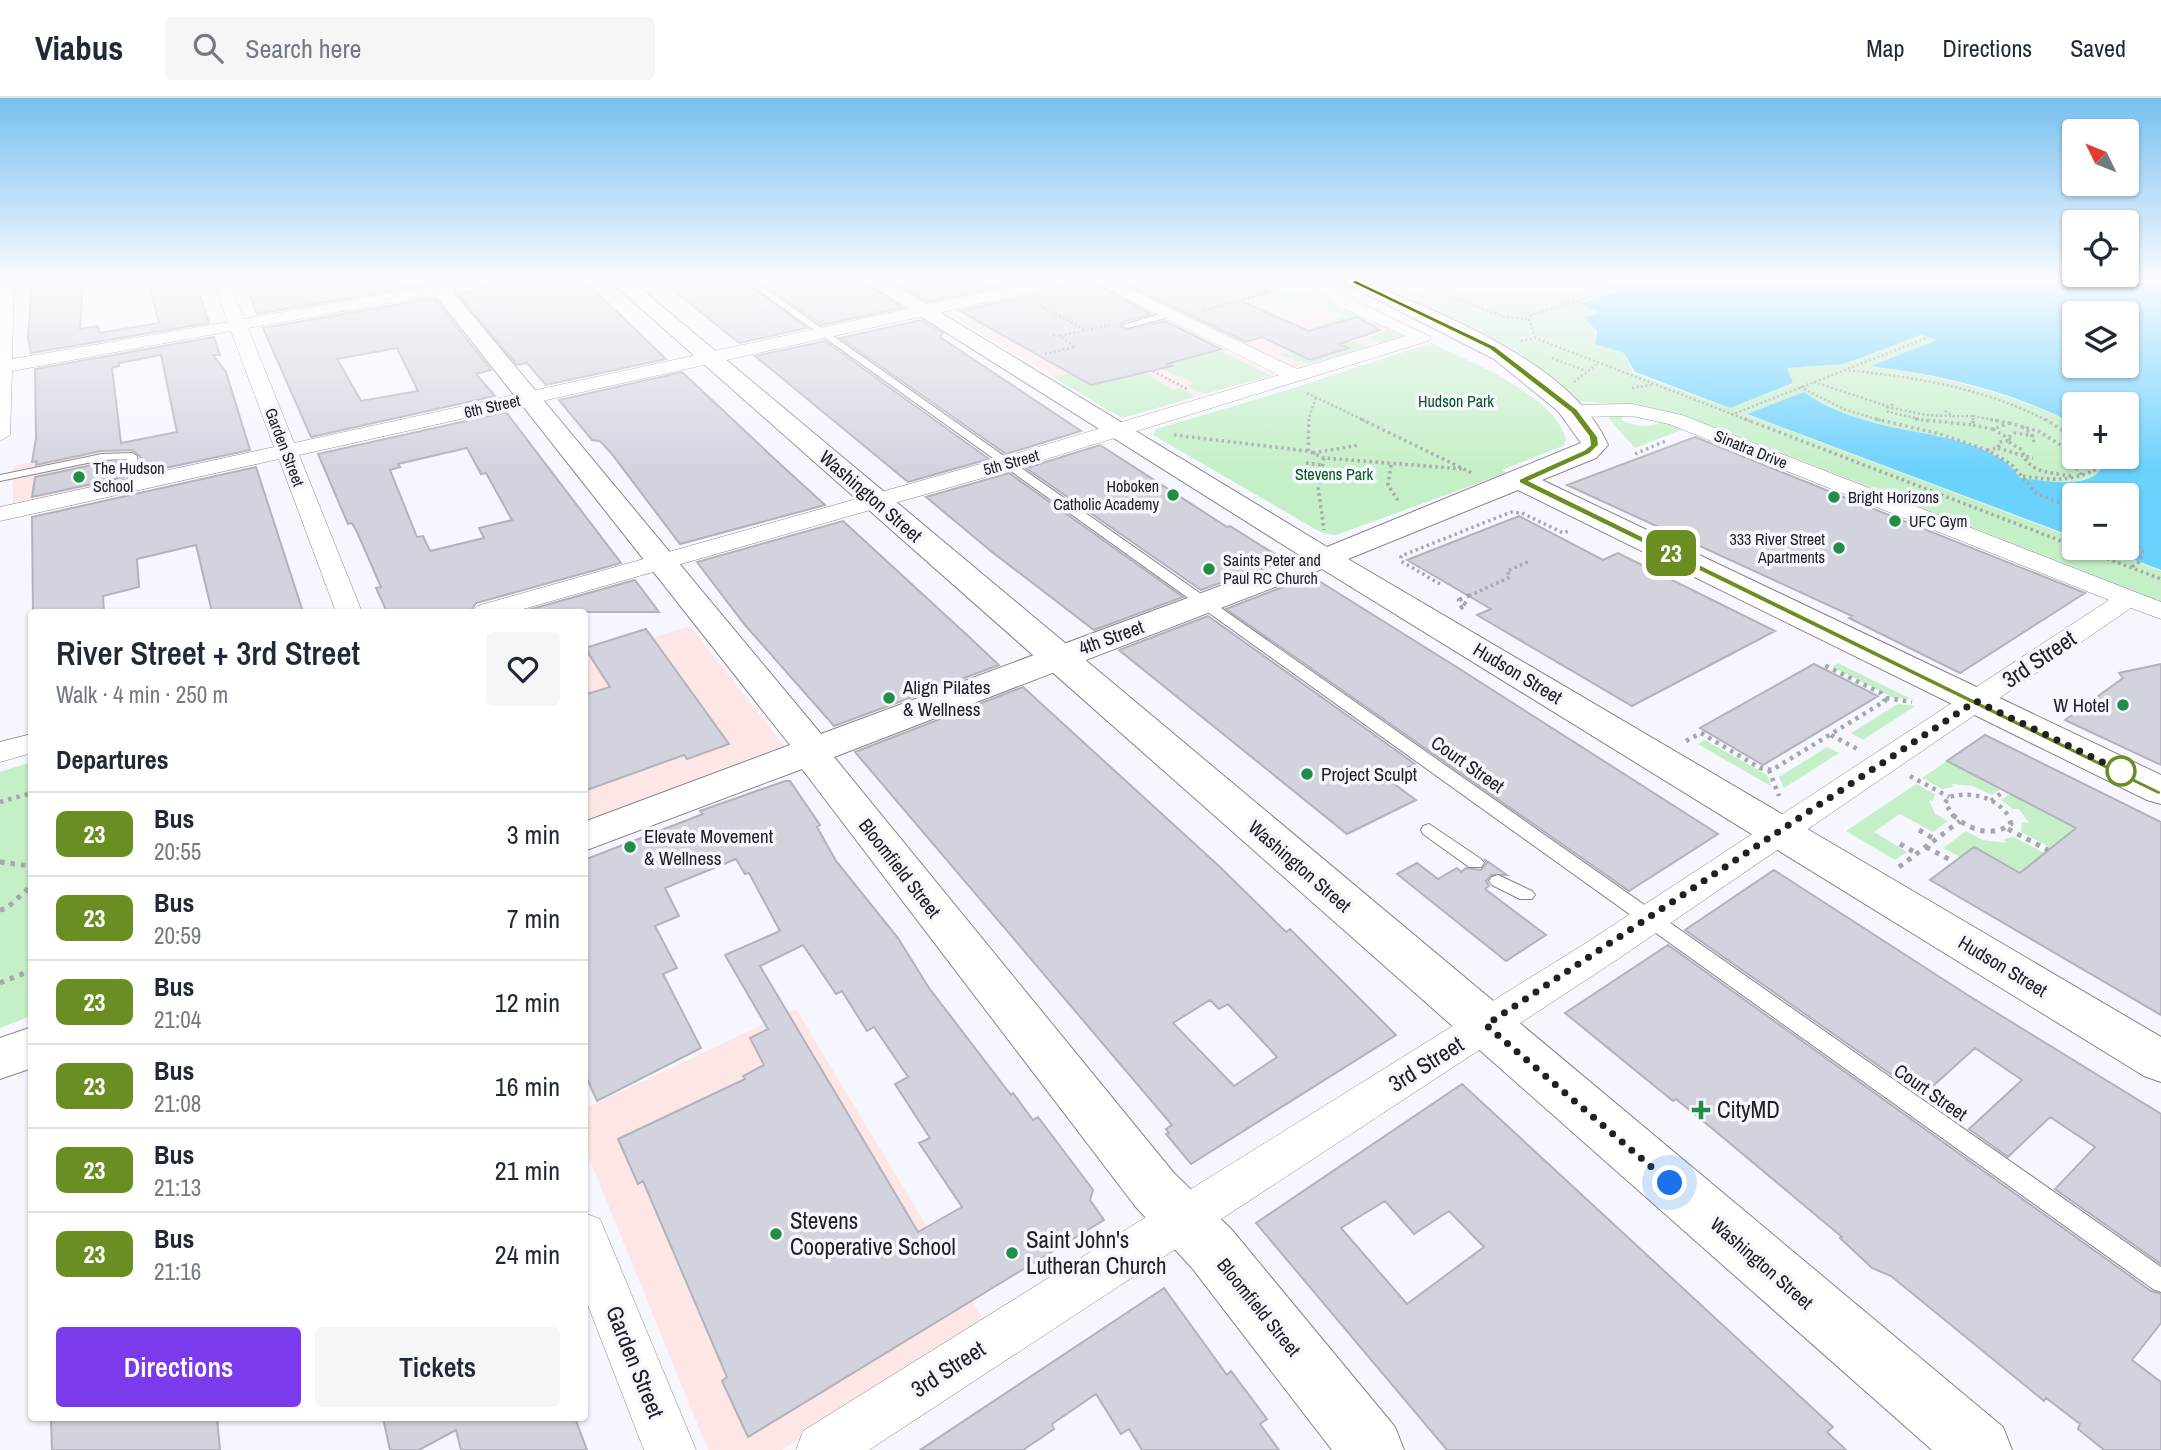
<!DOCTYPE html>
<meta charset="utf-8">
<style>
:root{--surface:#fff;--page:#f6f6f7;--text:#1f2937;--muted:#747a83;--line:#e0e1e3;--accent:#7c3aed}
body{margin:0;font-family:"Archivo Narrow",sans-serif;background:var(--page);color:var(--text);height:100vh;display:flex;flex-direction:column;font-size:26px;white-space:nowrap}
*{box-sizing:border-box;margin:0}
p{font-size:23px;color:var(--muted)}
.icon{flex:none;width:38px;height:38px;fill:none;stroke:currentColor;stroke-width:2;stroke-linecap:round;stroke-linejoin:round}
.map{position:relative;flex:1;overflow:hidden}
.drawer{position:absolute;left:28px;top:511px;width:560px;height:812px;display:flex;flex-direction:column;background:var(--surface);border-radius:7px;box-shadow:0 2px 5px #0004}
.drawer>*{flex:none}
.badge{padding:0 14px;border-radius:10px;font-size:24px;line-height:46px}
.needle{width:46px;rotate:313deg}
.buttons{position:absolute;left:2062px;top:21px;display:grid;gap:14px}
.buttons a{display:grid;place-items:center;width:77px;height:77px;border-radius:7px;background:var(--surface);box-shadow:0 2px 5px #0004;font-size:35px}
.you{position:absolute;width:35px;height:35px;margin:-18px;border:5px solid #fff;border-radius:50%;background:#1a73e8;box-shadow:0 0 0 10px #1a73e833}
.map>.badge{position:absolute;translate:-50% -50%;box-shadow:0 0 0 4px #fff}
h2{padding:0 28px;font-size:26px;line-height:63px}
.round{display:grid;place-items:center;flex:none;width:74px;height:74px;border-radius:7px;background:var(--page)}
.overview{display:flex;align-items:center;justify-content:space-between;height:119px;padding:0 28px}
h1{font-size:33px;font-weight:600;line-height:52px}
.button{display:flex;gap:14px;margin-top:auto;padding:14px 28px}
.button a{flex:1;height:80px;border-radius:7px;background:var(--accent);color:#fff;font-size:28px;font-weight:600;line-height:80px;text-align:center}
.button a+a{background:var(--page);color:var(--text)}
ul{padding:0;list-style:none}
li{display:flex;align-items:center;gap:21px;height:84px;padding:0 28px;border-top:2px solid var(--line)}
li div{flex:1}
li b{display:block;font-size:26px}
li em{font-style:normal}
li .badge{min-width:77px;font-weight:700;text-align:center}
header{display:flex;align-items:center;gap:42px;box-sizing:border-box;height:98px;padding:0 35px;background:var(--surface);border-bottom:2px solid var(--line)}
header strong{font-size:33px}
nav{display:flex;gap:38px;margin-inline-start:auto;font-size:24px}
.search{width:490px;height:63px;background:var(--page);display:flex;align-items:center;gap:18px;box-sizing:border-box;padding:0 24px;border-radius:7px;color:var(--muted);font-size:26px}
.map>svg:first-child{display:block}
.education{fill:#fde7e6}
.green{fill:#c5f0c7}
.water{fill:#6bd1fd;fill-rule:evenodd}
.building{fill:#d3d3de;stroke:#b2b2bd;stroke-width:2;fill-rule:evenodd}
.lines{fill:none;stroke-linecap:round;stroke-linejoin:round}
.service-casing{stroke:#868590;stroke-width:2}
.minor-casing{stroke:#868590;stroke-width:1}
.tertiary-casing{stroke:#868590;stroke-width:2}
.secondary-casing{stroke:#868590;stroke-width:2}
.path-far3{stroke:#a6a6ad;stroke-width:2.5;stroke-dasharray:2 2.5;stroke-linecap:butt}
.path-far2{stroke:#a6a6ad;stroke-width:3.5;stroke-dasharray:2.5 3.5;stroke-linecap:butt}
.path-far1{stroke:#a6a6ad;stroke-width:4.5;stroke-dasharray:3.5 5;stroke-linecap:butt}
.path{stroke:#a6a6ad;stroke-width:5;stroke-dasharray:4.5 6;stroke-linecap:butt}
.service{fill:#fff;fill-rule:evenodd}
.minor{fill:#fff;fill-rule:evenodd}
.tertiary{fill:#fff;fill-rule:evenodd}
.secondary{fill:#fff;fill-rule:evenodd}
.line{fill:#6b8e23;stroke:#fff;stroke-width:2}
.walk{stroke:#212125;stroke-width:7;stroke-dasharray:0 12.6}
.poi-dot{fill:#228d44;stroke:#f6f6ff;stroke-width:2.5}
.stop-dot{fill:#fff;stroke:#6b8e23;stroke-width:3.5}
.labels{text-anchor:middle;stroke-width:7;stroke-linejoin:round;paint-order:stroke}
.far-park-label{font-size:16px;fill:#08561b;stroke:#f6f6ff}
.far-street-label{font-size:16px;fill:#212125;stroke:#f6f6ff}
.far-poi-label{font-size:16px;fill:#212125;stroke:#f6f6ff;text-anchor:start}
.street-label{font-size:19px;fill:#212125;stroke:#f6f6ff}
.poi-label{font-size:19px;fill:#212125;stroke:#f6f6ff;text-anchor:start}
.near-street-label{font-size:23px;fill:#212125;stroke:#f6f6ff}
.near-poi-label{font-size:23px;fill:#212125;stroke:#f6f6ff;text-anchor:start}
</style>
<header>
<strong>Viabus</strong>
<div class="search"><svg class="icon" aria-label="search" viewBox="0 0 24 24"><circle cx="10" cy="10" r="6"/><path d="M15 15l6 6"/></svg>Search here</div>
<nav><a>Map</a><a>Directions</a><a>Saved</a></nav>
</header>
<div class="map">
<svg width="2161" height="1352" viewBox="0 0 2161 1352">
<rect width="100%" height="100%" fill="#f6f6ff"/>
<path class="education" d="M896,184H1308L1342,212L1404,238L1122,320Z
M139,342L146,379L13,405V368Z
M690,528L786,650L585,728V561Z
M796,911L984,1223L782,1352H708L585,1050L584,1011Z"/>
<path class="green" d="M1270,184L1309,185L1342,212L1404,238L1380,245L1369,239L1388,232L1375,227L1369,228V225L1360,221L1321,229L1326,240L1308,232L1344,217L1298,200L1250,203L1270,197L1265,194Z
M1378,184H1574L1611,196L1580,206L1599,214L1585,220L1595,230L1594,246L1624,255L1633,275L1729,310L1793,286L1787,270L1844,266L1921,237L1938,242L1873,268C1943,279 2010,294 2074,326V359H2100L2103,365L2101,373C2078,390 2045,383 2020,381C1994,338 1925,338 1883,327C1855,320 1828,310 1804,294L1748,317L2074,440V450H2100L2161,473V508L2089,475L1728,334L1631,307L1575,303L1519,254L1448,222L1449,220Z
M1356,244L1369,248L1309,266L1291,261L1299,259L1288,260L1279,255L1299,256L1310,262L1352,250L1342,245Z
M1204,245L1271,278L1205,296L1187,288L1194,285L1162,271Z
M1431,245C1467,262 1558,299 1566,342L1563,348L1502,372L1506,375L1336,437L1322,435L1153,337L1156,331L1291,291Z
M1070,275L1136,278L1146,275L1173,292L1180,290L1195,299L1122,320L1053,279Z
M1629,314L1621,322C1634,328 1646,330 1660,325L1649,320L1689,329L1635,350L1608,320Z
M1838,565L1911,601L1894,600L1832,569Z
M1898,606L1915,608L1863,642L1851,635Z
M1705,642L1767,677L1772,689L1698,646Z
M1827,649L1839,655L1784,690L1779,679Z
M1947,663L2001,691L1992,697L1973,688L1952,686L1953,689L1942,691L1922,680Z
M31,664V918L0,930V674Z
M1916,686L1935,696L1933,703L1929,702L1935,716L1948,723L1933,734L1900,716L1874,734L1907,754L1895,762L1846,733Z
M2010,696L2075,730L2051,750L2021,734L2022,724L2029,725L2019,711H2013L2001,702Z
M1966,733L1983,742L2006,745L2004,741L2014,739L2044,755L2020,775L1974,749L1960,759L1943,750Z"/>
<path class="water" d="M1588,184H2161V472L2102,450H2126V397H2074V439L1747,316L1804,294C1827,311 1855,320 1883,327C1923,337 1996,341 2020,380C2042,382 2090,393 2103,368L2100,359H2126V306H2074V326C2012,293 1941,277 1871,268L1937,242L1921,237L1844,266L1787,270L1793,285L1730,310L1635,274L1624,255L1595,246L1597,233L1584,220L1600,214L1579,206L1618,194ZM2074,215H2126V268H2074Z"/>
<path class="building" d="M32,184H83L80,231L98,228L99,235L159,225L149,184H196L209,225L31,255L28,241Z
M245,184H422L424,187L257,216Z
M491,184H586L666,261L546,287L527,265L517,267L458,196L481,192Z
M663,184H745L807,230L739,245Z
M760,184H864L902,210L822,227Z
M895,184H991L996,189L928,204Z
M1065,184H1092L1151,216L1122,224L1120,228L1125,232L1165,223L1221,251L1167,266L1172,268L1091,287L960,213L1056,192Z
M1121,184H1278L1279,192L1239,202L1309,233L1357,219L1380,232L1339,246L1349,250L1310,262L1262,239L1246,244Z
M434,200L491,272L476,276L495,298L311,339L263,230ZM397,250L418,293L361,303L337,261Z
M921,222L943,235L940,239L1081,333L1006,356L840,240Z
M214,239L220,257H213L226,274L250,352L142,375L140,358L132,352L101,353L36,367L37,363L32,364L36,340L35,271ZM161,257L177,334L121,345L112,270L119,268V265Z
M825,243L989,361L908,384L755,258Z
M682,274L780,366L825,407L680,446L611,355L600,343L592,342L559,302Z
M506,314L621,465L476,505L470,514H387L376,490L381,489L357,434L352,425L348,426L318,356ZM467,350L481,376L486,375L512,422L479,430L484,440L430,453L423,438L417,439L390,372L400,369L398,366Z
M1695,339L1826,392L2085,495L1960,575L1849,520L1852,518L1567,387Z
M1100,347L1227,429L1230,428L1284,462L1201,492L1026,370Z
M124,364L125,379L32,399L35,379L102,365Z
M256,369L303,514H212L196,447L137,461L139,489L103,498L104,514H33L32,419Z
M1009,375L1183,499L1094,532L992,454L926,399Z
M1519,418L1603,462L1618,455L1775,533L1632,608L1477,517L1491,511L1407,462Z
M843,423L967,537L999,567L834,628L745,527L697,464Z
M1311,478L1455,568L1718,736L1629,793L1226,511Z
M635,482L659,514H521Z
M1208,518L1415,666L1386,680L1416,702L1347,736L1119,552Z
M646,531L729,646L687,661L684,657L584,693V597L610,589L585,550Z
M1814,566L1878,598L1763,667L1700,630Z
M2161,566V667L2065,622L2123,580L2119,575Z
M1023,589L1220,769L1286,834L1290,831L1396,937L1191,1066L1166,1036L1169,1035L1166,1031L1172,1027L855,654ZM1210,902L1219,911L1228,906L1277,959L1234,988L1173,925Z
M1985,637L2161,724V917L1930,782L1974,749L2020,775L2076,730L1947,663Z
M785,683H790L820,727L817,729L836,763L898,840L929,890L1011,997L1013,995L1033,1022L1038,1019L1093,1092L1090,1102L1104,1122L748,1339L722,1283L727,1279L643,1083L638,1086L618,1041L745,981L743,978L764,967L750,940L768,931L725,857L780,833L749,775L745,776L736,761L665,790L679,818L655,828L677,870L663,876L701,950L597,1003L584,974V762L703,716L700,713ZM803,847L836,896L842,893L867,933L874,929L908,979L895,986L930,1040L919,1045L962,1109L918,1134L760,868Z
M1484,761L1507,777H1491L1486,783L1489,788L1485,791L1546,837L1506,863L1397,776L1417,765L1438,781L1457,770L1461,774L1466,770L1481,772L1487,765Z
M1774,772L1966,896L2161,1016V1166L2055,1091L2095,1049L2050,1019L2008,1059L1969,1031L2022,982L1975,950L1922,998L1685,832Z
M1668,847L2151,1193L2161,1196V1225L2132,1262L2161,1284V1352H2104L2078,1331L2080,1326L2046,1300L2044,1303L1891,1178L1872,1170L1840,1140L1842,1139L1714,1032L1676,1001L1673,1003L1565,915Z
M1462,986L1833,1329L1827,1334L1846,1352H1447L1256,1125ZM1385,1103L1414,1136L1449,1113L1484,1149L1407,1206L1341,1130Z
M1164,1190L1227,1277L1231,1273L1267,1321L1260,1326L1279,1352H1142L1129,1331L1121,1336L1096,1296L1052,1326L1054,1331L1023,1352H920Z
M51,1320H217L220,1352H52Z
M383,1320H575L587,1352H461L456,1332L419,1352H390Z"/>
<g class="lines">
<g class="service-casing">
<path id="service" d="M747,184H756L2161,1169V1194L2153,1191Z
M993,184H1003L1018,193L1011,195Z
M1170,213L1174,216L1173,218L1127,230L1123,227Z
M132,355L137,358L140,386L134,389L128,386L127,361L102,362L0,383V377L102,356Z
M1429,726L1481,761L1484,765L1481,769H1469L1423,736L1421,732L1423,728Z
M1498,777L1532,793L1535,797L1532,801H1520L1492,787L1489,783L1492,779Z"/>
</g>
<g class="minor-casing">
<path id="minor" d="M0,184H14L12,261L228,224L213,184H229L244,221L454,184H489L481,189L248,230L294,345L985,194L1034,184H1063L1055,189L299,357L362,514H336L279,361L0,423V409L274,349L231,233L12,273L10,337L0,343Z
M1094,184H1115L1297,271L1406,238L1342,210L1311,184H1329L1354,202L1431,239L1428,243L1014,371L513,514H473L477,508L998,361L1279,277Z
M1632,306L1682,317L2161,504V521L2131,510L1615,863L869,1352H796L803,1333L1589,843L2109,502L1669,326L1632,318L1574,319L1564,313L1574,307Z
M32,636V655L0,664V644Z
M584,1115L600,1121L696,1352H644L584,1197Z"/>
</g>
<g class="tertiary-casing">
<path id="tertiary" d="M425,184H445L821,636L1301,458L866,184H890L1327,449L1581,345L1558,313L1494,261L1343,184C1373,183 1391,195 1418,206C1482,234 1579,279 1608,347L1596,360L1542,382L2161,677V706L2147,702L1518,392L1348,461L2161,939V984L2144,978L1322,471L834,659L1173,1074L1232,1132L1395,1329L1404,1352H1332L1192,1170L1135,1108L802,671L584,753V724L790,647Z
M32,929V970L0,981V940Z"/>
</g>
<g class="secondary-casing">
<path id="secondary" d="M611,184H633L2003,1329L2012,1352H1932Z"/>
</g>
<path class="path-far3" d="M1410,184L1505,219L1529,221
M1039,207L1086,232
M1204,212L1268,196L1263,193L1266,184
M1053,237L1060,238
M1535,240L1529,221L1531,217L1608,193L1581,184
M1521,243L1535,240L1750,323
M1045,256L1075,249L1060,238L1110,227
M1552,260L1586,273
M1844,272C1916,279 1984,290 2048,323
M1153,273L1187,291
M1574,284L1597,266
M1814,284L1887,308L1895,306
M1800,289L1846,312L1883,323
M1632,290L1651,287
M1307,295L1365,323
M1887,308L1888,314L1928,323
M1887,309L1926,317L1951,318
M1945,313L1953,318H1973V323
M1731,317L1926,240
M1973,318L1998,323
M1308,323L1316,299"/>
<path class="path-far2" d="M1361,321L1472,375
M1745,321L2074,448
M1876,321L1940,336L1987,352L2011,366L2036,395L2074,411
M1915,321L1973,327V321
M2045,321L2074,340
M2009,325L2038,333L2072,354L2074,356L2070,361L2082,378
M1973,327L1993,331L2009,325L1989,321
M2022,329L2031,335L2034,344
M1174,337L1308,353L1324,360L1464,371
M2009,339L2015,335L2034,338
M2009,344L2022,352L2024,358L2033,360
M1998,350L2024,358C2031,375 2054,375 2071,378
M1987,352L1998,350L1999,344L2011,342L1993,331
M1308,353L1309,321
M1313,355L1359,347
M1635,356L1668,342
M1324,360L1318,389L1324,432
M1306,365L1322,367
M1391,367L1388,387L1399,404
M2023,378C2049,382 2073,384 2096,371L2093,359
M2126,435L2143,454L2139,464L2130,470
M2079,450L2161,481
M1440,486L1401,463V458L1511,414L1522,415L1563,435L1569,433
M1469,498L1510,479L1507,473L1530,463"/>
<path class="path-far1" d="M1460,510L1467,507L1459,502L1472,496
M1886,600L1912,604
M1831,637L1857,651
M1686,643L1701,635L1760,670L1772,672L1885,603L1881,595L1824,567
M1769,672L1779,698
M1910,678L1949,699
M1991,703L2004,693
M0,704L32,695
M1954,719L1945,705L1949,699C1971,693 1997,699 2009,719"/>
<path class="path" d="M1953,717C1969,732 1992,740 2011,726L2008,717
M2008,731L2048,752
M1919,732L1936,742
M1900,746L1918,756
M1926,749L1954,764
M0,764L31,768L32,774
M1899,769L1960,723
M0,812L7,810L32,787
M0,885L32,872"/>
<use href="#service" class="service"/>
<use href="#minor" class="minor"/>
<use href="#tertiary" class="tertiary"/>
<use href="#secondary" class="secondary"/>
</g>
<linearGradient id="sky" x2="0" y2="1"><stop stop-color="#76c0f0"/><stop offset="0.49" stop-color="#fbfbff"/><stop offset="1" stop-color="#fbfbff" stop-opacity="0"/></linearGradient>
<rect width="2161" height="373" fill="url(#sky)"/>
<path class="line" d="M1356,182L1495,248L1577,311L1598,339L1599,347L1590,356L1530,383L2161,693V697L2156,696L1519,385V381L1584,352L1590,347L1589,339L1571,315L1489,251L1350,184Z"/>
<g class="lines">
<path class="walk" d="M1670,1085L1486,927L1976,603L2121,673"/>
</g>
<g class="poi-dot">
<circle cx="79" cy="379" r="7"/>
<circle cx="1173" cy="397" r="7"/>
<circle cx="1834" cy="399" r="7"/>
<circle cx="1895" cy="423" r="7"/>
<circle cx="1839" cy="450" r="7"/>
<circle cx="1209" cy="471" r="7"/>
<circle cx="889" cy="600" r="7"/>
<circle cx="2123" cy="607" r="7"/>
<circle cx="1307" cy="676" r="7"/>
<circle cx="630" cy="749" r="7"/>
<path d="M1697.5 1001.5h7v7h7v7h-7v7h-7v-7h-7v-7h7z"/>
<circle cx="776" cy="1136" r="7"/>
<circle cx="1012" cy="1155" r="7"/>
</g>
<circle class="stop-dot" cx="2121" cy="673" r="14"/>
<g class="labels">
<g class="far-park-label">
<text x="1456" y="309">Hudson Park</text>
<text x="1334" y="382">Stevens Park</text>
</g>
<g class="far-street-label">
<text transform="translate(492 308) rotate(-13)" y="6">6th Street</text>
<text transform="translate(285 349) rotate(69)" y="6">Garden Street</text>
<text transform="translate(1751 351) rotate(22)" y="6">Sinatra Drive</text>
<text transform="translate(1011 364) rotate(-16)" y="6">5th Street</text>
</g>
<g class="far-poi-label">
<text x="93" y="376">The Hudson<tspan x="93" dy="18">School</tspan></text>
<text x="1159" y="394" text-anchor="end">Hoboken<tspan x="1159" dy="18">Catholic Academy</tspan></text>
<text x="1848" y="405">Bright Horizons</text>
<text x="1909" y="429">UFC Gym</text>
<text x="1825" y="447" text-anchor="end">333 River Street<tspan x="1825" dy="18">Apartments</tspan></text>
<text x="1223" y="468">Saints Peter and<tspan x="1223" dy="18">Paul RC Church</tspan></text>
</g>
<g class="street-label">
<text transform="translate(871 398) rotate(41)" y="7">Washington Street</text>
<text transform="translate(1111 539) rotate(-20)" y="7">4th Street</text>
<text transform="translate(1518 575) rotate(31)" y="7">Hudson Street</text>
<text transform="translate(1468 666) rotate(35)" y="7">Court Street</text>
<text transform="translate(1300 768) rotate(41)" y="7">Washington Street</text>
<text transform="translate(900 770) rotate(52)" y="7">Bloomfield Street</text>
<text transform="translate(2003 868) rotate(31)" y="7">Hudson Street</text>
<text transform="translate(1931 994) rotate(35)" y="7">Court Street</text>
<text transform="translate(1762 1165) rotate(41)" y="7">Washington Street</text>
<text transform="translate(1259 1209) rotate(51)" y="7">Bloomfield Street</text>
</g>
<g class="poi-label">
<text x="903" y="596">Align Pilates<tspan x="903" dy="22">&amp; Wellness</tspan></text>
<text x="2109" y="614" text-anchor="end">W Hotel</text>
<text x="1321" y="683">Project Sculpt</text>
<text x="644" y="745">Elevate Movement<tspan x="644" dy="22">&amp; Wellness</tspan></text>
</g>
<g class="near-street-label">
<text transform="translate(2039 561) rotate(-34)" y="8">3rd Street</text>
<text transform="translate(1426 966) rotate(-32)" y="8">3rd Street</text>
<text transform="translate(635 1264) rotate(68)" y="8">Garden Street</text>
<text transform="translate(948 1271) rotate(-33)" y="8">3rd Street</text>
</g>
<g class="near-poi-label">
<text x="1717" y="1020">CityMD</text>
<text x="790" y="1131">Stevens<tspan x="790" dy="26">Cooperative School</tspan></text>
<text x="1026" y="1150">Saint John's<tspan x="1026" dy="26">Lutheran Church</tspan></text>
</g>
</g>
</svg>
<div class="buttons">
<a><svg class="needle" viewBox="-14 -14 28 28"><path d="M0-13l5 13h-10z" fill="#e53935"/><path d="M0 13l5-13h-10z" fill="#747a83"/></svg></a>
<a><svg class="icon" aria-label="locate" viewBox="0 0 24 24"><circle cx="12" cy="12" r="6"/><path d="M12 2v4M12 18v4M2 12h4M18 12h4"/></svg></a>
<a><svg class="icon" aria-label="layers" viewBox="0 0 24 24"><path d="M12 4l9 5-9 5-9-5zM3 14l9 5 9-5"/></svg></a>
<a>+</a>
<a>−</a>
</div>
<div class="you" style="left:1670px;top:1085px"></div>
<b class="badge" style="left:1671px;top:455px;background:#6b8e23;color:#fff">23</b>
<section class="drawer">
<div class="overview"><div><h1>River Street + 3rd Street</h1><p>Walk · 4 min · 250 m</p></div><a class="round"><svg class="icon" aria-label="heart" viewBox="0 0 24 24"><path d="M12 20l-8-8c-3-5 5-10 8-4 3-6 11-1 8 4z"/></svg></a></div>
<h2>Departures</h2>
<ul>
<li><span class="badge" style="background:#6b8e23;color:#fff">23</span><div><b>Bus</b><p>20:55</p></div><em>3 min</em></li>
<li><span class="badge" style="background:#6b8e23;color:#fff">23</span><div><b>Bus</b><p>20:59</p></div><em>7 min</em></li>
<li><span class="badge" style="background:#6b8e23;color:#fff">23</span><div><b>Bus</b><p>21:04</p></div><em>12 min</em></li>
<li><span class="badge" style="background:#6b8e23;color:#fff">23</span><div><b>Bus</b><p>21:08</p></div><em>16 min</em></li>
<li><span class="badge" style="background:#6b8e23;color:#fff">23</span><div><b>Bus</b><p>21:13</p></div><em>21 min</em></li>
<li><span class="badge" style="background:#6b8e23;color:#fff">23</span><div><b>Bus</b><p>21:16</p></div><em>24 min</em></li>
</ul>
<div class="button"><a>Directions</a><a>Tickets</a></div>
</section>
</div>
